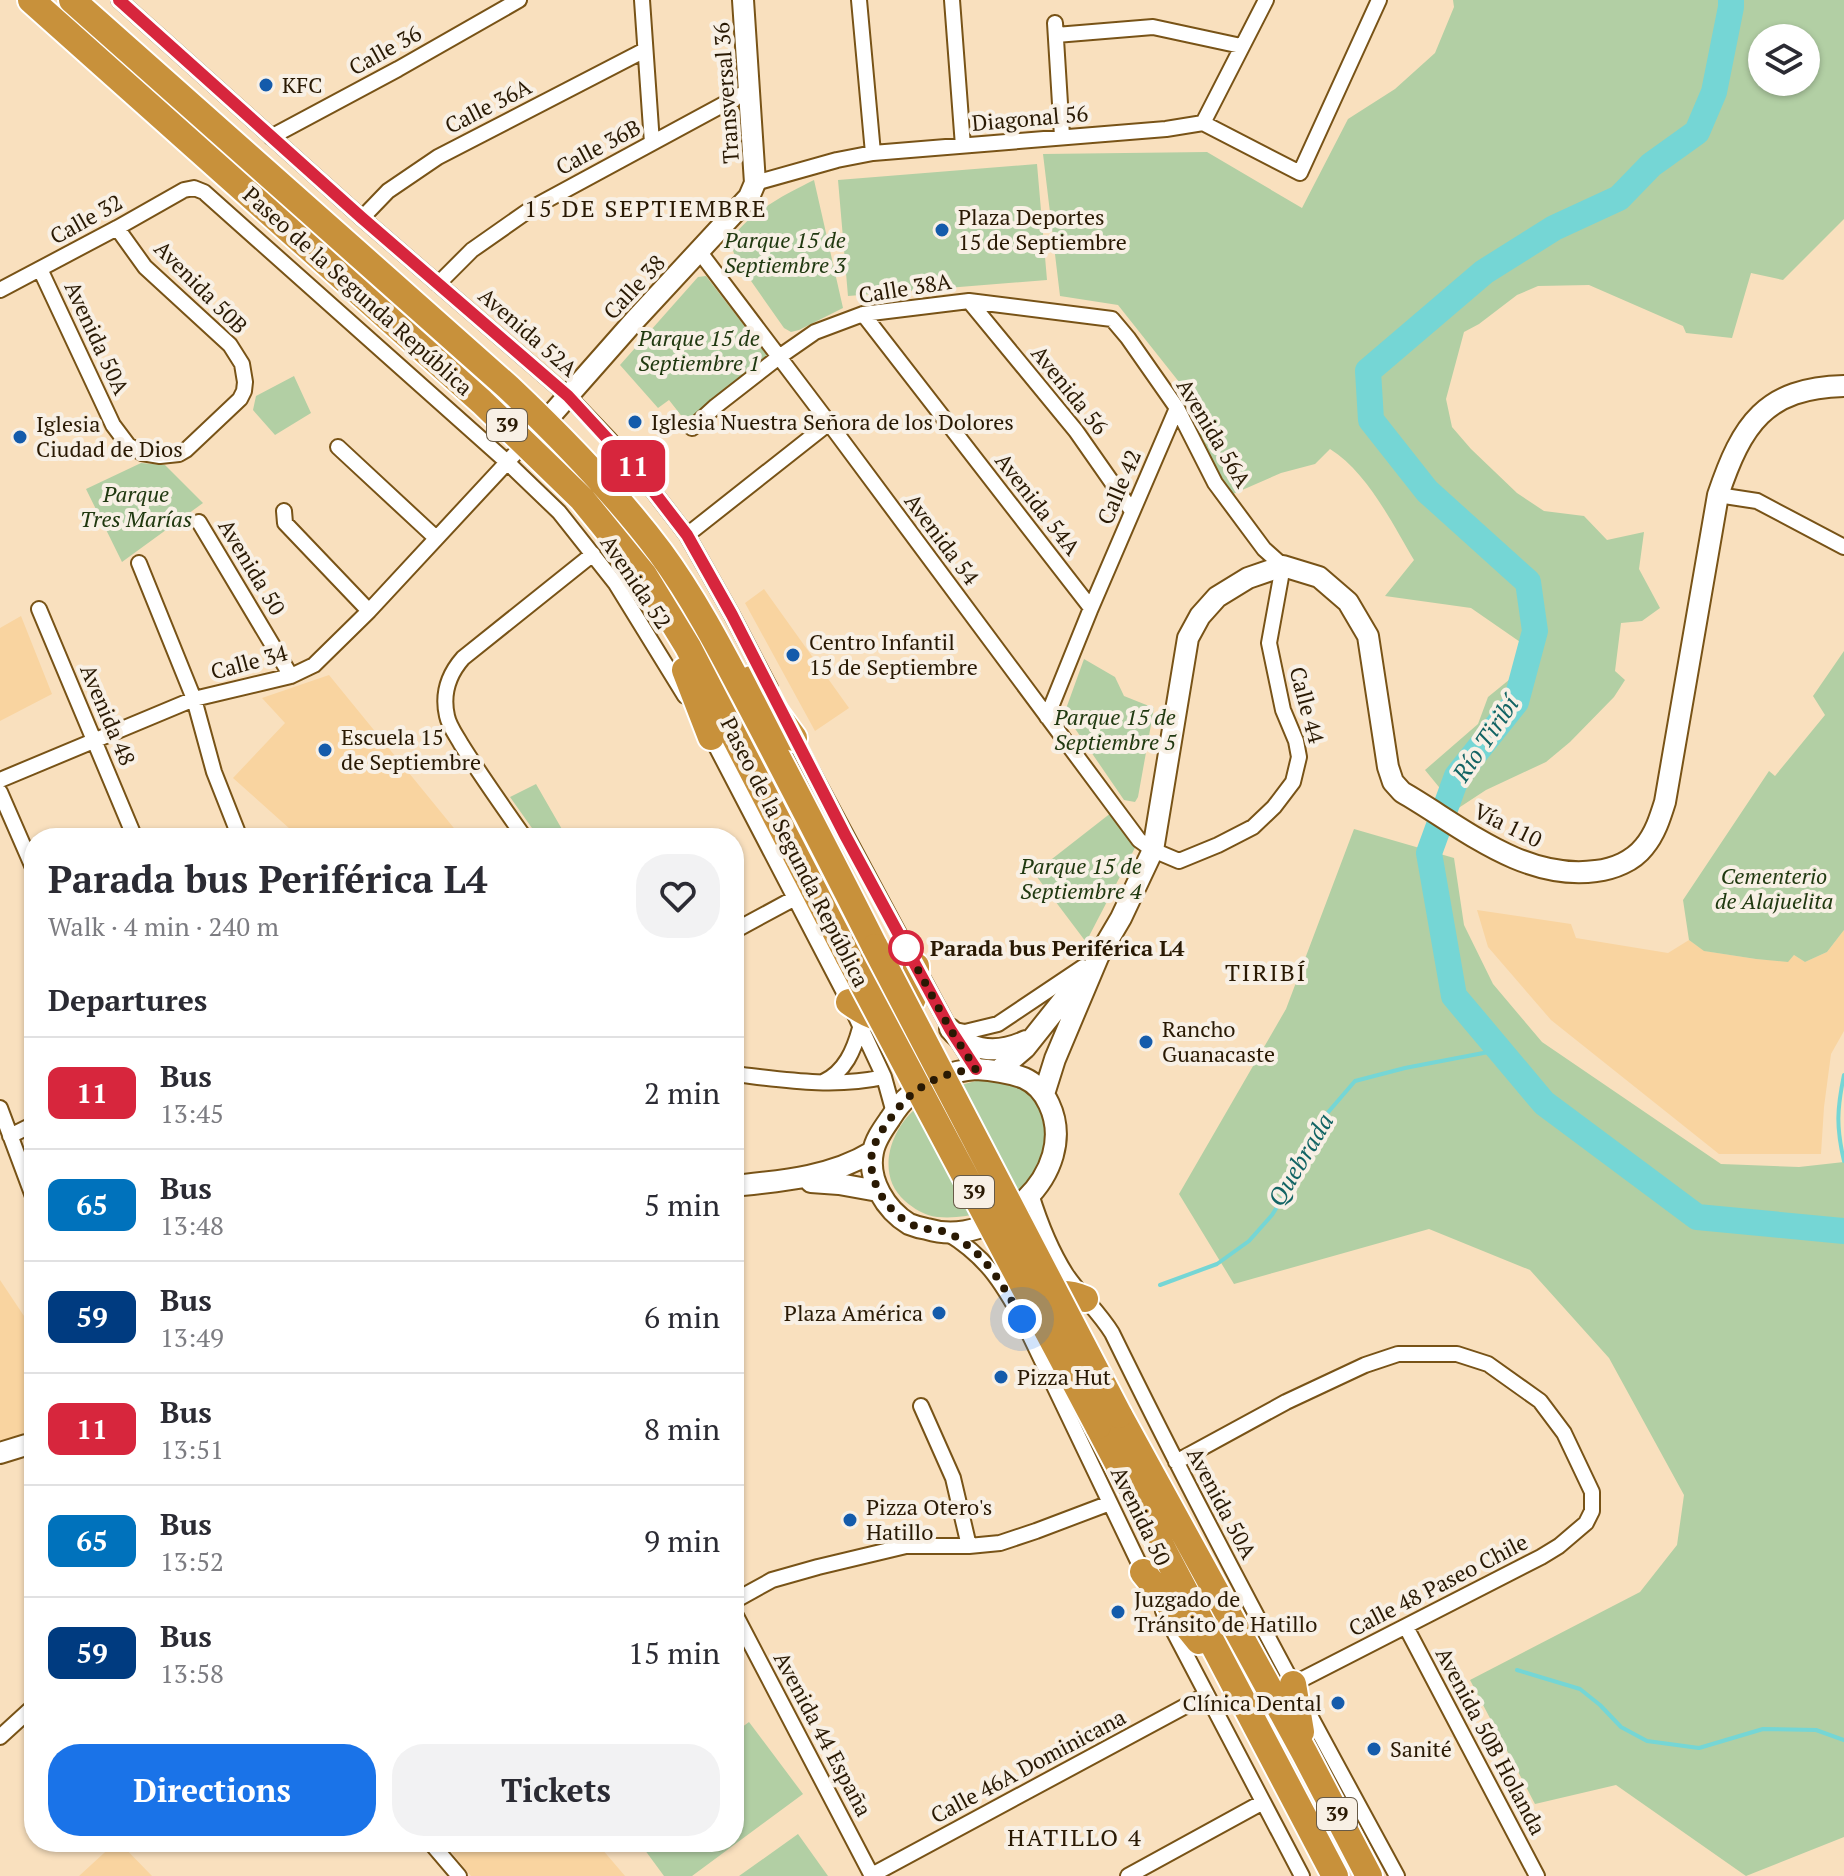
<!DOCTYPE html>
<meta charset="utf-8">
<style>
:root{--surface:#fff;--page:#f2f2f3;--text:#2b2b33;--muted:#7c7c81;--line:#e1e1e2;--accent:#1a73e8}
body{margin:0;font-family:"PT Serif",serif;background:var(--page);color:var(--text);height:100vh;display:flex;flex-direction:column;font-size:30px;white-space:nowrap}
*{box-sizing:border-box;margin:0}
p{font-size:26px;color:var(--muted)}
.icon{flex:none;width:44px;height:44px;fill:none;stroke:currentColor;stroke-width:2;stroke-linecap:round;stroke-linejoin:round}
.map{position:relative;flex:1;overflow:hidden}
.details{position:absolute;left:24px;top:828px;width:720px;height:1024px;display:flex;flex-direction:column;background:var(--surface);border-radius:32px;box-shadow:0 2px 6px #0004}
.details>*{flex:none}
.badge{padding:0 16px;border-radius:12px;font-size:28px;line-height:52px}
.controls{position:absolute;left:1748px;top:24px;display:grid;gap:16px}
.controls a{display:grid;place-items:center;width:72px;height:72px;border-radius:50%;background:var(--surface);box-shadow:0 2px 6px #0004;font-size:40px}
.you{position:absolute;width:40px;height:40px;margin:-20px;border:6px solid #fff;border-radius:50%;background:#1a73e8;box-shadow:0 0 0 12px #1a73e833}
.map>.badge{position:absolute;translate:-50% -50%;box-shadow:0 0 0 4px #fff}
h2{padding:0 24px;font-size:30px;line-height:72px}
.round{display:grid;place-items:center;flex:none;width:84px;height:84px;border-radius:32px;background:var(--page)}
.summary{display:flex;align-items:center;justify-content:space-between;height:136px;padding:0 24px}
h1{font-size:38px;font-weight:700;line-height:60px}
.action{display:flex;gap:16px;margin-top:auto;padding:16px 24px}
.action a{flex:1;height:92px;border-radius:32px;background:var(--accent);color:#fff;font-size:32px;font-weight:700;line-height:92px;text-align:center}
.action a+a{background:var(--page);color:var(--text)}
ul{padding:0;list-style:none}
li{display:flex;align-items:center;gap:24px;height:112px;padding:0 24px;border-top:2px solid var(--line)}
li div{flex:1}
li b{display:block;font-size:30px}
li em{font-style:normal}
li .badge{min-width:88px;font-weight:700;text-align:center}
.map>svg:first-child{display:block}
.built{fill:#f9d4a0}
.green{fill:#b2cfa4;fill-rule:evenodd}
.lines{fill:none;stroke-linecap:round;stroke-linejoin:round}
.stream{stroke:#75d6d5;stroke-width:4}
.river{stroke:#75d6d5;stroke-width:26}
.street-casing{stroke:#785317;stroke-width:18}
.secondary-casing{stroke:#785317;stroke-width:24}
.highway-casing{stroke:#fff;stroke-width:30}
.street{stroke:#fff;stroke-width:14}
.secondary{stroke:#fff;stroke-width:20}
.highway{stroke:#c8913b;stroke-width:26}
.highway-bridge-casing{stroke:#fff;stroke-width:30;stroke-linecap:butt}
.highway-bridge{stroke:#c8913b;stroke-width:26}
.line-casing{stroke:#fff;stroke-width:18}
.line{stroke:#d7263d;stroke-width:12}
.walk{stroke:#291903;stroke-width:8;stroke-dasharray:0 14.4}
.poi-dot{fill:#145bab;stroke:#f8f0e5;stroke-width:3}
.stop-dot{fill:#fff;stroke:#d7263d;stroke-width:4}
.labels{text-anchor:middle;stroke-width:8;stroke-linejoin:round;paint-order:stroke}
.shield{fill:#f8f0e5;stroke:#675a47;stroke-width:2}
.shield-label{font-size:20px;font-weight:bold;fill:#291903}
.street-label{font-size:22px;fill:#291903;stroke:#f8f0e5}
.poi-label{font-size:22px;fill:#291903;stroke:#f8f0e5;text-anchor:start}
.park-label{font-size:22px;font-style:italic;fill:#203910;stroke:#f8f0e5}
.stop-label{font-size:22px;font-weight:bold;fill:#291903;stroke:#f8f0e5;text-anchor:start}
.neighbourhood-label{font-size:24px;letter-spacing:2px;fill:#291903;stroke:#f8f0e5}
.water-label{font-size:24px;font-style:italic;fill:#126464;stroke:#f8f0e5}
</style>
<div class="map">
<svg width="1844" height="1876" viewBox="0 0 1844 1876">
<rect width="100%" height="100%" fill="#f9e0be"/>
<path class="built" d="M764,589L849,708L815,731L745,603Z
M21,616L52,694L0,721V628Z
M329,675L462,838H300L233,778L285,723L262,698Z
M1477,910L1571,924L1576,938L1668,953L1689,940L1705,951L1756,959L1788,961L1794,955L1805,962L1827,952L1844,930V1031L1831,1054L1824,1107L1821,1154H1719L1551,1020L1488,947Z
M0,1280L34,1331V1427L18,1436L0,1441Z
M116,1842H119L152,1876H79Z
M453,1842H596L625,1876H471L453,1854L451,1850Z"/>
<path class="green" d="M1453,0H1844V219L1783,280L1751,273L1732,338L1686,333L1683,326L1589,285L1538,286L1517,295L1479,324L1464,332L1446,399L1452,427L1471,449L1517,493L1544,511L1584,516L1607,540L1644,532L1639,569L1660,608L1642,621L1621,623L1615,671L1625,680L1614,697L1570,742L1546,762L1486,790L1457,809L1425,770L1478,724L1488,697L1515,675L1523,644L1471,608L1385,596L1414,560C1392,523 1367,472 1330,449L1315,464L1281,473L1233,494L1200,445L1187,392L1118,305L1060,296L1043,154L1207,152L1302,208L1348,119L1395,89L1435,53L1454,7ZM1762,38H1806V82H1762Z
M1037,164L1047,280L848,296L838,180Z
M814,180L843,308L799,330L791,332L784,328L737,261L730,243C743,215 788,193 814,180Z
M706,276L770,359L687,423L669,400L658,408L620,365L698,277Z
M294,376L311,413L275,435L253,410L256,396Z
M141,463L165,465L203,503L122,562L86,489Z
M1844,651V930L1827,952L1805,962L1794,955L1788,962L1756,959L1704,951L1689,940L1683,900L1769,771L1775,776L1825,715L1813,696Z
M1084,659L1115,677L1124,696L1154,708L1138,797L1135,802L1124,800L1065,714L1067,706Z
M536,784L567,838H539L510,797Z
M1116,809L1139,840L1086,942L1034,873Z
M1354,829L1454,858L1464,925L1493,984L1542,1042L1721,1164L1799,1167L1844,1162V1837L1746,1876L1616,1785L1535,1804L1470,1680L1640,1592L1677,1545L1684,1495L1609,1358L1530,1270L1429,1229L1234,1284L1179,1194L1286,1009Z
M976,1081C986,1081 997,1080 1006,1082C1024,1086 1035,1097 1042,1112C1051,1133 1048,1133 1043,1153C1033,1199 980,1221 937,1217C925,1216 913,1208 905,1201C876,1176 889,1132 915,1109C931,1095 955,1086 976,1081Z
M749,1722L803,1794L692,1876H664L639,1842H734V1733Z
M798,1834L828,1876H739Z"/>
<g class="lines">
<path class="stream" d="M1844,1075C1837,1109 1836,1127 1844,1161
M1160,1285L1217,1264L1249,1241L1272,1215L1302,1167L1324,1117L1355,1081L1405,1068L1499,1050
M1517,1670L1580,1689L1600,1705L1621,1727L1647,1741L1699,1748L1763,1729L1816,1730L1844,1740"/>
<path class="river" d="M1731,0V7L1714,92L1697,132L1651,165L1619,198L1554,228L1484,272L1368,371L1371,420L1427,491L1528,582L1535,631L1516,702L1457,776L1429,853L1454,996L1544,1103L1697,1217L1844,1231"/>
<g class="street-casing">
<path id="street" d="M119,0L362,218L568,396L609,439L640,474L687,535L732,615L770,688
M642,0L652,143
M859,0L873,153
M952,0L963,146
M1055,23L1062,136
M1056,35L1153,27L1241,46
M1203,123L1266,0
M271,137L398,69L519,0
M755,183L837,160L873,153L1166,129L1203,123L1300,173L1379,0
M362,218L388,191L438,157L645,50
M40,269L113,425L128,445L142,453L160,456L179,454L186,450L240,399L244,391L245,382L242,364L230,345L145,267L117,228
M438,284L472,250L532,208L750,90
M0,290L117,228L184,190L194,188L204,192L507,462L559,512L616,584L685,696
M969,301L1076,431L1132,511
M863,314L1091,608
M692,428L716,406L779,357L815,332L863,314L969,301L1112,319L1128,338L1177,408L1215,483L1264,549L1283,566L1269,643L1283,710L1296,741L1299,757L1293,782L1274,807L1253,827L1218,845L1179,861L1153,850L1139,840L829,423L699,251
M338,447L436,538
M1718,495L1757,501L1844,547
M284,511L285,523L369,611
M199,522L291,676
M687,535L829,423
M139,563L194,699L214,772L240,838
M39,609L135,838
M1047,717L1091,608L1177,408
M791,732L950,1029L976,1069
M709,733L849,1002L884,1077L894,1113
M0,780L194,699L291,676L314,665L369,611L525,443
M0,792L34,870
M525,838C503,807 481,776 461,744C456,735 449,726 447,716C442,694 449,674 463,658L593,554
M734,931L795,898
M950,1029L965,1032L998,1024L1083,967
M734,1074C785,1080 833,1088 884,1077
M823,1082C845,1072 854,1050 860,1028
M0,1108L34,1199
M10,1136L34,1124
M1031,1194C1040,1223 1050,1249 1066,1274C1080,1295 1099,1312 1112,1333C1202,1517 1299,1696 1397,1876
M947,1233C985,1256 1001,1281 1022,1319L1146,1578
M921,1406L953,1478L969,1546
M1176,1462L1286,1402L1365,1365L1398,1354H1457L1488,1364L1540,1401L1564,1433L1592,1492V1511L1586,1523L1559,1546L1541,1557L1293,1684
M734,1601L772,1580L818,1567L906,1546H969L1000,1543L1036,1531L1110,1503
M1163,1611L1302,1876
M734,1612L872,1876
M1406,1627L1537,1876
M0,1737L34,1706
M430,1842L459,1876
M872,1875L1206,1695
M1128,1876L1263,1802"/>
</g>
<g class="secondary-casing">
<path id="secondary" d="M545,422L635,320L749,197L755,183L743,0
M950,1029C971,1053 998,1054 1026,1041
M976,1069C992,1070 1008,1072 1024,1078C1035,1083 1044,1093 1049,1104C1081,1172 994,1250 927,1229C921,1228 914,1226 909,1224C886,1210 867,1180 873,1152C875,1140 883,1129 890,1119C895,1111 901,1102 909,1096C928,1080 951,1071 976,1069Z
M998,1071L1025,1048L1080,979
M1044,1094L1055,1059L1098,957L1121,918L1153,850L1188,638L1200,616L1217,597L1248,578L1283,566L1319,577L1348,602L1368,636L1388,767L1393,782L1402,792C1461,826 1523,881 1596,871C1614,869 1633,861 1644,847C1655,834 1660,818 1665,802L1718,495C1742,424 1765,388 1844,386
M811,1182L839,1184L878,1191
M734,1186C781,1181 831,1177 872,1152
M0,1453L26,1445H34"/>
</g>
<g class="highway-casing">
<path id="highway" d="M31,0L482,402L582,499L644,575L688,647L849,958
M72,0L508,387C563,439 615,492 660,552C696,601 724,656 752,709C794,788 835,868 875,947
M685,670L711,737
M751,679L794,738
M849,1002C867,1015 887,1027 906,1008C910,1004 914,998 915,992C917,984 916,974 916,966
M1022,1319C1040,1296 1057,1287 1085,1299
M1119,1415L1304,1752L1369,1876
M1098,1426L1335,1876
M1143,1572L1199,1641
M1293,1684L1301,1732"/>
</g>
<use href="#street" class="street"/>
<use href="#secondary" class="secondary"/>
<use href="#highway" class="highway"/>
<g class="highway-bridge-casing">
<path id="highway-bridge" d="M875,947L1119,1415
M849,958L1098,1426"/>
</g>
<use href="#highway-bridge" class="highway-bridge"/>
</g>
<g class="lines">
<g class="line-casing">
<path id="line" d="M119,0L362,218L568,396L640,474L687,535L732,615L845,835L950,1029L976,1069"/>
</g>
<use href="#line" class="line"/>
<path class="walk" d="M906,948L902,940L950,1029L976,1069C942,1072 912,1087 893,1115C885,1126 875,1139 872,1153C867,1180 886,1211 911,1224C922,1230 935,1229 946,1232C953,1234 962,1241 967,1245C992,1264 1007,1293 1022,1319"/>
</g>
<g class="poi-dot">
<circle cx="266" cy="85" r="8"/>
<circle cx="942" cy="230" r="8"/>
<circle cx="635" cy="422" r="8"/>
<circle cx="20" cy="437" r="8"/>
<circle cx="793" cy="655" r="8"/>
<circle cx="325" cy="750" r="8"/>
<circle cx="1146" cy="1042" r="8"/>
<circle cx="939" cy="1313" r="8"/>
<circle cx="1001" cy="1377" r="8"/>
<circle cx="850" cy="1520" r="8"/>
<circle cx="1118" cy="1612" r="8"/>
<circle cx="1338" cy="1703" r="8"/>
<circle cx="1374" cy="1749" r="8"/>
</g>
<circle class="stop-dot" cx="906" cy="948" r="16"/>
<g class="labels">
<g class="shield">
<rect x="487" y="409" width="40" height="32" rx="6"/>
<rect x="954" y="1176" width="40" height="32" rx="6"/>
<rect x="1317" y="1798" width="40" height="32" rx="6"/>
</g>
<g class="shield-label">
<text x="507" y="432">39</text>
<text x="974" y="1199">39</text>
<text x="1337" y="1821">39</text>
</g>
<g class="street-label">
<text transform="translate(385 50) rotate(-29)" y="8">Calle 36</text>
<text transform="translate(726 93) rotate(-94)" y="8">Transversal 36</text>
<text transform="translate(488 106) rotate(-27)" y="8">Calle 36A</text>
<text transform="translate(1030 118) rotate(-5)" y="8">Diagonal 56</text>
<text transform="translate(598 147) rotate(-28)" y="8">Calle 36B</text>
<text transform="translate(86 219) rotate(-29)" y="8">Calle 32</text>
<text transform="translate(201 287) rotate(45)" y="8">Avenida 50B</text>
<text transform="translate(634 287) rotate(-47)" y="8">Calle 38</text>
<text transform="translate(905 288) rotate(-9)" y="8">Calle 38A</text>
<text transform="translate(358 291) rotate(42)" y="8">Paseo de la Segunda República</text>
<text transform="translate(528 332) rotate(41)" y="8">Avenida 52A</text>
<text transform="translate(97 338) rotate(65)" y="8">Avenida 50A</text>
<text transform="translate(1070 390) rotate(51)" y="8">Avenida 56</text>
<text transform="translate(1214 433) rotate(59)" y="8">Avenida 56A</text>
<text transform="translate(1119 487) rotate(-67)" y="8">Calle 42</text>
<text transform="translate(1038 504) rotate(52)" y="8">Avenida 54A</text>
<text transform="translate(942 539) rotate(53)" y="8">Avenida 54</text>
<text transform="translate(252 567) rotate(59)" y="8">Avenida 50</text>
<text transform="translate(636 582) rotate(56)" y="8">Avenida 52</text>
<text transform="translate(249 662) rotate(-15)" y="8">Calle 34</text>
<text transform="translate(1307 705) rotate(75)" y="8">Calle 44</text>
<text transform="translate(108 715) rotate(67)" y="8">Avenida 48</text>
<text transform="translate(1508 825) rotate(26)" y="8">Vía 110</text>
<text transform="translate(795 852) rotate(63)" y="8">Paseo de la Segunda República</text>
<text transform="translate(1222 1503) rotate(62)" y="8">Avenida 50A</text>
<text transform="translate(1141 1516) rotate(64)" y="8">Avenida 50</text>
<text transform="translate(1438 1585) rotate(-27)" y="8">Calle 48 Paseo Chile</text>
<text transform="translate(823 1734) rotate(62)" y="8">Avenida 44 España</text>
<text transform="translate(1491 1741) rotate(62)" y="8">Avenida 50B Holanda</text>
<text transform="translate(1028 1766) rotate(-28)" y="8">Calle 46A Dominicana</text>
</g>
<g class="poi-label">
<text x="282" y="93">KFC</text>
<text x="958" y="225">Plaza Deportes<tspan x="958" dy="25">15 de Septiembre</tspan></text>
<text x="651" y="430">Iglesia Nuestra Señora de los Dolores</text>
<text x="36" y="432">Iglesia<tspan x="36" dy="25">Ciudad de Dios</tspan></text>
<text x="809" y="650">Centro Infantil<tspan x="809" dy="25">15 de Septiembre</tspan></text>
<text x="341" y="745">Escuela 15<tspan x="341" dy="25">de Septiembre</tspan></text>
<text x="1162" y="1037">Rancho<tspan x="1162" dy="25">Guanacaste</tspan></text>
<text x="923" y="1321" text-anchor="end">Plaza América</text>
<text x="1017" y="1385">Pizza Hut</text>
<text x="866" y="1515">Pizza Otero's<tspan x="866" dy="25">Hatillo</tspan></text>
<text x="1134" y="1607">Juzgado de<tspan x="1134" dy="25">Tránsito de Hatillo</tspan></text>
<text x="1322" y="1711" text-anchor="end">Clínica Dental</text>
<text x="1390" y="1757">Sanité</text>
</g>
<g class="park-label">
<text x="785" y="248">Parque 15 de<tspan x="785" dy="25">Septiembre 3</tspan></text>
<text x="699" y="346">Parque 15 de<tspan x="699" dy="25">Septiembre 1</tspan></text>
<text x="136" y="502">Parque<tspan x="136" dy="25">Tres Marías</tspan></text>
<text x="1115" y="725">Parque 15 de<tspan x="1115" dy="25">Septiembre 5</tspan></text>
<text x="1081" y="874">Parque 15 de<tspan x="1081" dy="25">Septiembre 4</tspan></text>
<text x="1774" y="884">Cementerio<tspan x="1774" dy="25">de Alajuelita</tspan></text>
</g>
<g class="stop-label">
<text x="930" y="956">Parada bus Periférica L4</text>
</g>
<g class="neighbourhood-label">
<text x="646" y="217">15 DE SEPTIEMBRE</text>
<text x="1266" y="981">TIRIBÍ</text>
<text x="1075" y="1846">HATILLO 4</text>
</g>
<g class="water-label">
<text transform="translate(1486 739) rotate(-56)" y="8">Río Tiribí</text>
<text transform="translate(1301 1160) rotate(-59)" y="8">Quebrada</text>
</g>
</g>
</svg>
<div class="controls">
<a><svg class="icon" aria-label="layers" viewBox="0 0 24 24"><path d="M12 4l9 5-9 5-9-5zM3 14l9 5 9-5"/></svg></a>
</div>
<div class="you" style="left:1022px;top:1319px"></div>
<b class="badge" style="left:633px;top:466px;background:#d7263d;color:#fff">11</b>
<section class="details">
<div class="summary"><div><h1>Parada bus Periférica L4</h1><p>Walk · 4 min · 240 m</p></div><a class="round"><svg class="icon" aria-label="heart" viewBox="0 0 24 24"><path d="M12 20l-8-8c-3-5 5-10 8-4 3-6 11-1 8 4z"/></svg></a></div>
<h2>Departures</h2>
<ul>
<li><span class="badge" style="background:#d7263d;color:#fff">11</span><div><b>Bus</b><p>13:45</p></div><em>2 min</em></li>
<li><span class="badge" style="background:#0072bc;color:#fff">65</span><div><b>Bus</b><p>13:48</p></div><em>5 min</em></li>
<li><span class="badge" style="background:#003b80;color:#fff">59</span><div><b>Bus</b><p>13:49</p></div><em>6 min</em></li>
<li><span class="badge" style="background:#d7263d;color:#fff">11</span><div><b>Bus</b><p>13:51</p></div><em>8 min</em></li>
<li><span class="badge" style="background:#0072bc;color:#fff">65</span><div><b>Bus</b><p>13:52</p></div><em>9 min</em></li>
<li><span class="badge" style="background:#003b80;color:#fff">59</span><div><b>Bus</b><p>13:58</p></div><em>15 min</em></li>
</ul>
<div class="action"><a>Directions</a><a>Tickets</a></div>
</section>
</div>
